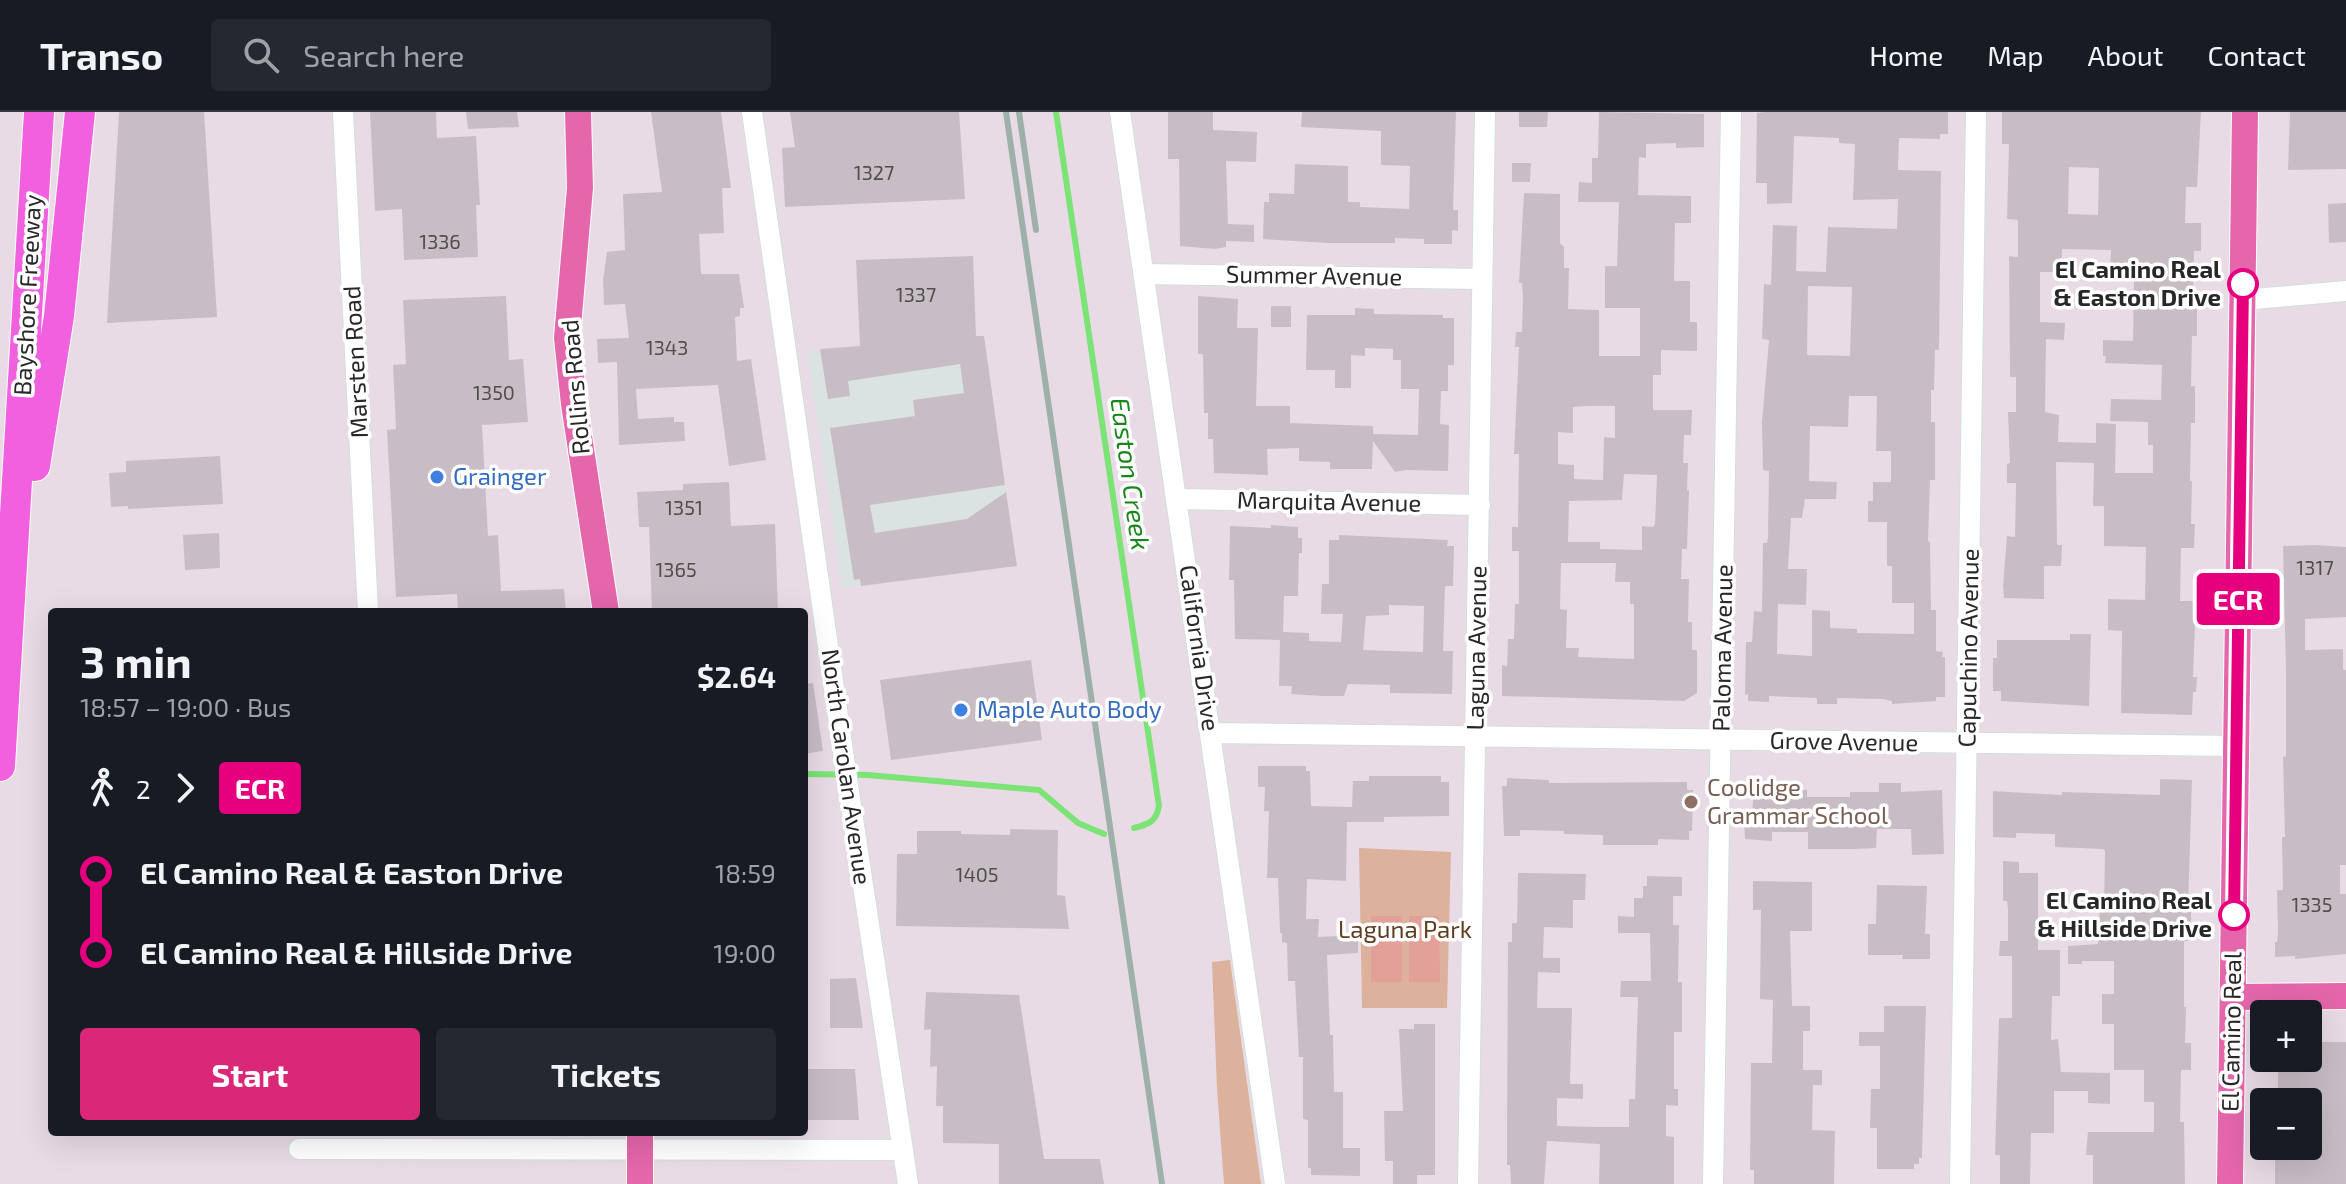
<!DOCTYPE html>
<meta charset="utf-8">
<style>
:root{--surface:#171b24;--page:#242831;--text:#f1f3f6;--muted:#9ea1a6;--line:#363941;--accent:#db2777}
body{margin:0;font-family:"Exo 2",sans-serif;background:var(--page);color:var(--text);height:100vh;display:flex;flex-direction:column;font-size:30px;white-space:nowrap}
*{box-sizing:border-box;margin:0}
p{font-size:26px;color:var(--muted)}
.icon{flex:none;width:44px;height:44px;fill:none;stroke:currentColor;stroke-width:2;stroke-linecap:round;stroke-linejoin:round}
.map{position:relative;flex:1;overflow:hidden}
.drawer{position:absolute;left:48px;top:496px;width:760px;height:528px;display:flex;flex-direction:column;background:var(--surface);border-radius:8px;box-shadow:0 8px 32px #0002}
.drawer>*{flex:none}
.badge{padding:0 16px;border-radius:6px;font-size:28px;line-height:52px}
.tools{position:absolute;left:2250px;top:888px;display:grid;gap:16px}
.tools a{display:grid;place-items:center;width:72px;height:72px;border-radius:8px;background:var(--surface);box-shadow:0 8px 32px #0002;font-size:40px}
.map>.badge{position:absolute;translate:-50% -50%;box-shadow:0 0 0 4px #fff}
.legs{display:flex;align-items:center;gap:12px;height:88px;padding:0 32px;font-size:26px}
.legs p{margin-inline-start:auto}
.overview{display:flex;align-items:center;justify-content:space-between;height:136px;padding:0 32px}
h1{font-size:44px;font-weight:700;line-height:60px}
.button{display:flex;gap:16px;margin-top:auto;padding:16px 32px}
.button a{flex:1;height:92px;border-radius:8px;background:var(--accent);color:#fff;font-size:32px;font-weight:700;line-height:92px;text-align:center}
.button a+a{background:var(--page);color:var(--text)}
ul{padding:0 32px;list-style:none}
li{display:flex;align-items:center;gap:28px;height:80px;font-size:30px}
li i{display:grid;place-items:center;width:12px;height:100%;margin:0 10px;background:currentColor}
li i::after{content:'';width:20px;height:20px;margin:-10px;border:6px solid;border-radius:50%;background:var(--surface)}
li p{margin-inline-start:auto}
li:first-child i{background:linear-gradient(#0000 50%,currentColor 0)}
li:last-child i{background:linear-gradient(currentColor 50%,#0000 0)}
header{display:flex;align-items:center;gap:48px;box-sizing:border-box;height:112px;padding:0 40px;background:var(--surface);border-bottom:2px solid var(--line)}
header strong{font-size:38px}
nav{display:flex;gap:44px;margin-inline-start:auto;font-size:28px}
.search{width:560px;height:72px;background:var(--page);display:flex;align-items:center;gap:20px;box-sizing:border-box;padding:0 28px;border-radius:8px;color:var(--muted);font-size:30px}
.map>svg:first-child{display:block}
.industrial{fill:#dbe2e2}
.green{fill:#dcb29c}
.pitch{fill:#e2a098}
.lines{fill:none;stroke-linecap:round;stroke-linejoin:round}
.stream{stroke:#7ce376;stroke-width:6}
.building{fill:#c9bdc5;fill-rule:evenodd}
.minor-casing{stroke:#d0e0d8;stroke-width:22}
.major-casing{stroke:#fff;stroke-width:28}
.highway-casing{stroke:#fff;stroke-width:32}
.minor{stroke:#fff;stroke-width:20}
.major{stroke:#e466ab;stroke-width:26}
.highway{stroke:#f060df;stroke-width:30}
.rail{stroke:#9eb1a8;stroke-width:6}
.line-1-casing{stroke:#fff;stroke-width:18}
.line-1{stroke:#e6007e;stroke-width:12}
.stop-1-dot{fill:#fff;stroke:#e6007e;stroke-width:4}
.shop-dot{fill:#3f7fe0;stroke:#fff;stroke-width:3}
.education-dot{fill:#8d6e63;stroke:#fff;stroke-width:3}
.labels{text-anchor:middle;stroke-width:7;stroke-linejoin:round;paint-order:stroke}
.number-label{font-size:20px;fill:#504d4f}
.stop-label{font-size:24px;font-weight:bold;fill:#282828;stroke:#fff;text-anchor:end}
.street-label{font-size:24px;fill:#282828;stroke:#fff}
.shop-label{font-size:24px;fill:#366cbe;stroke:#fff;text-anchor:start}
.education-label{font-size:24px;fill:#785e54;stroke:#fff;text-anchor:start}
.park-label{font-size:24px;fill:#5e3d1f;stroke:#fff}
.water-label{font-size:26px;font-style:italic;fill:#18861a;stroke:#fff}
</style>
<header>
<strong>Transo</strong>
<div class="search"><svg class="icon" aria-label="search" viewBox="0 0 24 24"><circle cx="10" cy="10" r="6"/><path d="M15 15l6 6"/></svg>Search here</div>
<nav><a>Home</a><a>Map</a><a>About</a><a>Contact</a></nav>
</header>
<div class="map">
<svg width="2346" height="1072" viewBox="0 0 2346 1072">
<rect width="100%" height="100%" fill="#e9dbe6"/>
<path class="industrial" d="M984,224L1017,454L842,476L807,239Z"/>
<path class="green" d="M1359,736L1451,740L1447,896H1362Z
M1230,848L1261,1072H1224L1217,977L1212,850Z"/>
<path class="pitch" d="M1371,804H1402V870H1371Z
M1409,804H1439L1440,870H1409Z"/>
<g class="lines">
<path class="stream" d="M1056,0L1159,694C1156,710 1149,712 1134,716
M804,662L868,663L1039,678L1078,711L1104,722"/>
</g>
<path class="building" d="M119,0H204L217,205L107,211Z
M370,0H436L437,26L476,24L480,93H476L478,145L404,148L402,97L375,99Z
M466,0H517L519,15L468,17Z
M651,0H721L731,76H722L724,121L699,122L701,162H739L744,196H740V204L735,205L737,249L751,247L766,348L729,354L718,273L636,277L638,307L674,305V310H684L685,329L619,333L617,250L598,251L597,227L629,226L625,192L604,193L603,168L607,140L625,138L623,82L662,80Z
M790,0H959L965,87L785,95L782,36L795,35Z
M1168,0H1213V18L1257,20L1256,50L1226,49L1228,112L1254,113V130L1226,129V135L1215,137L1180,134L1179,47H1168Z
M1302,0H1456L1453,98H1458V119L1452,118V132H1424V127L1395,126V131H1328L1263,127L1264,90H1269V81L1294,82L1295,52L1348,54V90H1360V95L1409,97L1410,54L1381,53V19L1301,15Z
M1519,0H1548L1547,15H1519Z
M1599,0L1704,2V35L1676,36V31L1646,32V46L1639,45L1638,83L1691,84V111H1675L1674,169H1690V210H1697V239L1661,238V263H1653V298H1692L1691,323H1684L1683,351H1688L1687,378H1689L1687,437H1682L1681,467H1689L1688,510H1692V538H1697V581L1684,589L1502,584V553L1507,554L1508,527H1514L1515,492H1519V439H1512V415H1518L1519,342H1514L1519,235H1515L1516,220H1522L1523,184L1522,171H1519L1524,81L1560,82V131L1564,135V156H1569L1568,197L1599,198V244H1640V196H1605V154H1617L1619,90H1578L1579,70L1592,71V46H1598ZM1587,294H1615V326L1604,325L1603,368L1574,367V353L1558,352V320L1573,321V295ZM1624,362L1657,363L1655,412L1653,415L1642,414V438L1600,437V430H1568L1569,389L1622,388ZM1561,451H1616L1615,470H1630V492H1634V547L1578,545L1579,536H1566L1567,498L1560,497Z
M1765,0H1948V22H1940V27L1899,26L1898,58L1941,59L1939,238H1935L1934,278H1931V310H1935V368H1930L1928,429L1930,430L1931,498H1936V539L1943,540L1942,545H1945V585H1936V589L1892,592V589L1883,587L1837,586V592H1817V586L1769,584V590L1748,589V582L1745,583L1746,530H1752L1754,499L1762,500L1763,431H1767L1768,425L1769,359L1763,358L1762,310L1769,228L1762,227L1764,172L1771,173L1773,113L1797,114L1796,159L1826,160L1828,115L1897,117L1898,87L1853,88L1855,32L1839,31V26L1794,24L1792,91L1767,92V71H1756L1757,1ZM1808,174L1852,175L1850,244L1807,243ZM1849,284H1877L1876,339H1891V370H1873V389H1868V410H1887V454H1892V491H1914V522L1857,521V517L1830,516V499L1812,498V544L1777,542L1778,492L1806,493L1807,457H1788L1791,406H1802L1805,387H1836L1837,370L1809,369L1810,314L1848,315Z
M2002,0H2201L2197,75H2186L2185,111H2201V139H2194L2193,195L2197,196V224H2192L2191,274H2195V311H2191L2190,369H2192L2191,412H2195L2194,436H2181L2180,489H2196L2193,565H2197L2196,580H2193L2192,603L2121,601L2122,519L2108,518V487L2145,488L2146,435L2104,434V394H2093L2094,351L2056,350L2057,433H2062L2061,454H2044V487L2004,486L2003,474L2007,424L2015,425L2016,371H2007V352L2010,351L2008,300H2016V265H2010L2009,144L2018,145V108L2007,107L2009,32H2002ZM2069,55L2099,56L2098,103L2068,102ZM2062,137L2111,138L2110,168H2134L2133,229L2103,228V244H2106L2105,251L2162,253L2161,288L2111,287L2110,309L2148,310V333H2153V361H2115L2116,312L2096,311V331L2058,330L2059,303L2045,300L2046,227L2064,228L2065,211L2040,210V160H2058V155H2061Z
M2290,0H2346V57L2288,58Z
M1512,51H1531L1530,70H1512Z
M2346,91V130L2329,131L2328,92Z
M973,144L976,224H984L1005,373L870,393L875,421L967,407L1006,380L1017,454L861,474L860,467L854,468L830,316L915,304L913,288L964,281L960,252L848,269L850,284L828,287L820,237L860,234L856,148Z
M506,184L509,248L523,247L528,310L482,313L488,424L498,423L501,479L564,477L566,500H458L457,482L396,485L387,318L396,317L393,253L406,252L403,188Z
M1198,184L1238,187L1237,216H1258L1256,294H1290V311L1373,314V322L1418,323L1419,277H1401V248H1393V237L1365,236V244L1351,243V276H1335V258H1306L1307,203H1355V196L1374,197V202L1443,203V206H1454V253H1448V279H1441L1440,312L1449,313L1448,359L1406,358L1395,360L1373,329L1372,357H1330V350L1299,349V336L1267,337L1268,363L1214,361L1213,327H1208V301H1204L1203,242H1198Z
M1271,194H1291V215H1271Z
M220,344L223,392L128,397V394L111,395L109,361L126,360V349Z
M729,370L731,414L775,412L778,500H652L649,415H639L637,380L683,378V372Z
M1271,413L1298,415V426H1302V441H1299L1298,484H1284L1283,520L1309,521V529L1341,530L1343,502H1321L1322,472H1329V428H1339V423L1448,428L1447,434H1454L1453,474H1445L1443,539H1453L1452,582L1390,581V573L1348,572L1344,584H1321L1291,582L1292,574H1279L1280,528L1235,527L1234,468H1229L1230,414L1271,416ZM1389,493L1424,494L1423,540L1363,538L1366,504L1389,503Z
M219,421L220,456L185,458L183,423Z
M2315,433L2346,435V505L2305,507V538L2343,537V558H2346V753H2340V782H2346V842L2295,847V844L2275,845V830H2277L2278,821L2277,778H2283L2282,725H2285L2283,645L2286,644V559L2283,434Z
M2070,522H2091L2089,594L2001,589V579H1993V546H1997V528H2070Z
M1031,548L1042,628L891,648L880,568Z
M813,571L823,639L804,642V572Z
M1258,654H1306V659H1310L1311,694L1352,695L1353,669H1369V664H1441V670H1449V704L1384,705V710H1347L1346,769L1307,767L1306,807H1319L1318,825L1358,823V841L1327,843L1330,923H1333L1334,980H1343V1036H1360V1064L1311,1063V1056H1308V1008L1303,1007V945H1299L1295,869H1288L1287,831L1282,830V821H1280L1278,766H1267L1269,699H1264L1265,675H1258Z
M1507,666L1549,668V671L1687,670V678H1693L1692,719H1689V728L1658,727V733H1603V723L1564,722V719L1520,718V724H1504L1502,674H1507Z
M2160,667L2192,668L2188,794H2191V829H2184V895H2186L2185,931H2191V958H2181L2180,1010H2184L2185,1072H2093V1043H2086L2088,1020H2154V990H2144V958H2114V912H2102V882H2114V849H2082V852H2068V834L2098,832L2100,793H2104L2105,739L2103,737L2055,735V722L2016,721V726L1993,725V679L2062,683V680L2160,683Z
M1879,671H1901V680L1942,678L1944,742L1912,743L1911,717H1877L1876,736L1855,737H1808V720H1772V729L1745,727L1744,711H1751L1754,679L1807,678V685H1850V680H1879Z
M1010,717L1058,718L1057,783L1065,784L1069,817L896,814L897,742H917V719H961V722L1010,723Z
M2003,749L2019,750V761H2038V838H2060V884H2052L2051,928L2058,927L2061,960L2110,961V992L2088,991V979H2054V1021H2031L2030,1072H2000V1043H1995L1999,906H2012V844H1999L2000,829H2008V796L2007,789H2003Z
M1518,761L1586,762L1585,788H1573V816L1544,815L1543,846H1560V861L1538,860L1537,896H1572L1570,972H1583V987L1557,986V1014L1597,1015H1629V987H1635L1638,885H1620L1621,869H1651L1650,821H1618V804L1634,805V786H1643V774H1647V764L1682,765V784H1673V813H1679L1678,870H1682V920H1674V977H1678V994L1666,993V1024L1674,1025V1072H1599L1600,1032L1547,1029L1544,1072H1511L1510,1053H1507V1017L1508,830H1512V811H1517Z
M1753,769L1812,770V819H1790L1792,894H1810V919H1803V958H1822V973H1813L1812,1018L1835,1019L1834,1072H1754V1058H1750L1751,951H1772L1773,888L1760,887L1761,798H1753Z
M1877,773L1927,774L1925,822H1930V847H1902L1903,843H1868V812H1876Z
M856,866L863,916H830V867Z
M926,880L1019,883L1044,1047H1100L1104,1072H999V1032L943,1031V994H936L937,954L930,955L931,917L924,918Z
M1884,894H1926L1922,1046H1919V1052H1914V1057H1877V1016H1870L1871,977H1880V934H1859V920H1884Z
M1414,912H1435V1063H1417V1072H1393V1049H1385L1384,999H1403L1399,917H1414Z
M2308,930H2346V1072H2275V1034H2308V990H2277L2279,946H2308Z
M804,957H855L859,1008H804Z"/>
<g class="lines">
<g class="minor-casing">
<path id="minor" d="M343,0L368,500
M752,0L844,647L908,1072
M1120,0L1275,1072
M1145,162L1482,167
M2243,188L2346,179
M1178,387L1480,393
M1211,621L2236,634
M299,1037L903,1038
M1468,1072L1485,0
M1713,1072L1731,0
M1960,1072L1976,0"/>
</g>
<g class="major-casing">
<path id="major" d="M578,0L580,76L567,226L574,292L606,500
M2233,885L2346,884
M640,1020V1072
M2230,1072L2245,0"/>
</g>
<g class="highway-casing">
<path id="highway" d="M35,354L59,204L80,0
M0,654L39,0"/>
</g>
<use href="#minor" class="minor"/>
<use href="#major" class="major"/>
<use href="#highway" class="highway"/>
<path class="rail" d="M1006,0L1162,1072
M1019,0L1036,118"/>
</g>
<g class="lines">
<g class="line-1-casing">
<path id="line-1" d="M2234,803L2243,172"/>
</g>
<use href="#line-1" class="line-1"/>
</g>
<g class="stop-1-dot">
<circle cx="2243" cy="172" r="14"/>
<circle cx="2234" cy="803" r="14"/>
</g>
<g class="shop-dot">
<circle cx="437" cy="365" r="8"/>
<circle cx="961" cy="598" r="8"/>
</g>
<circle class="education-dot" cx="1691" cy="690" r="8"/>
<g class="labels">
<g class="number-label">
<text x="874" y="68">1327</text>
<text x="440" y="137">1336</text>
<text x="916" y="190">1337</text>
<text x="667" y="243">1343</text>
<text x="494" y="288">1350</text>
<text x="684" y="403">1351</text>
<text x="2315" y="463">1317</text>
<text x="676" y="465">1365</text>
<text x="977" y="770">1405</text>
<text x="2312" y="800">1335</text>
</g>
<g class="stop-label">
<text x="2221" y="166">El Camino Real<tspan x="2221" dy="28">&amp; Easton Drive</tspan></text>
<text x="2212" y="797">El Camino Real<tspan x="2212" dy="28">&amp; Hillside Drive</tspan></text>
</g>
<g class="street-label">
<text transform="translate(1314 164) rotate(1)" y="8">Summer Avenue</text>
<text transform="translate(28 183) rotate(-87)" y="8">Bayshore Freeway</text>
<text transform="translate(356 250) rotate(-93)" y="8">Marsten Road</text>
<text transform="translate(576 275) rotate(-95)" y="8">Rollins Road</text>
<text transform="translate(1329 390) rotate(1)" y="8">Marquita Avenue</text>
<text transform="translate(1199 536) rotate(82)" y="8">California Drive</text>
<text transform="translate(1477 536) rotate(-89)" y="8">Laguna Avenue</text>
<text transform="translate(1723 536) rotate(-89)" y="8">Paloma Avenue</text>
<text transform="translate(1969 536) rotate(-89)" y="8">Capuchino Avenue</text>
<text transform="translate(1844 630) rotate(1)" y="8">Grove Avenue</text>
<text transform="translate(846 655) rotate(82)" y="8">North Carolan Avenue</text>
<text transform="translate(2232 920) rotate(-89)" y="8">El Camino Real</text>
</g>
<g class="shop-label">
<text x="453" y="373">Grainger</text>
<text x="977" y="606">Maple Auto Body</text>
</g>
<g class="education-label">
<text x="1707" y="684">Coolidge<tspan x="1707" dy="28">Grammar School</tspan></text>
</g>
<g class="park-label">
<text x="1405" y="826">Laguna Park</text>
</g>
<g class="water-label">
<text transform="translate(1130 362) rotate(82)" y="9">Easton Creek</text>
</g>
</g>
</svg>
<div class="tools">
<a>+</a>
<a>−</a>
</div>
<b class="badge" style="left:2238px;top:487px;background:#e6007e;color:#fff">ECR</b>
<section class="drawer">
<div class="overview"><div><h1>3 min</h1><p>18:57 – 19:00 · Bus</p></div><b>$2.64</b></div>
<div class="legs"><svg class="icon" aria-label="walk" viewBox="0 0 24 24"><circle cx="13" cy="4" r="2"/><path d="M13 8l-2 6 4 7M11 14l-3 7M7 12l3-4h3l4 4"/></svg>2<svg class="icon" aria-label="forward" viewBox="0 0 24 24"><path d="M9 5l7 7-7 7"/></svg><b class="badge" style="background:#e6007e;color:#fff">ECR</b></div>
<ul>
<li><i style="color:#e6007e"></i><b>El Camino Real &amp; Easton Drive</b><p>18:59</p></li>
<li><i style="color:#e6007e"></i><b>El Camino Real &amp; Hillside Drive</b><p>19:00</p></li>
</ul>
<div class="button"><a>Start</a><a>Tickets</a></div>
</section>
</div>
